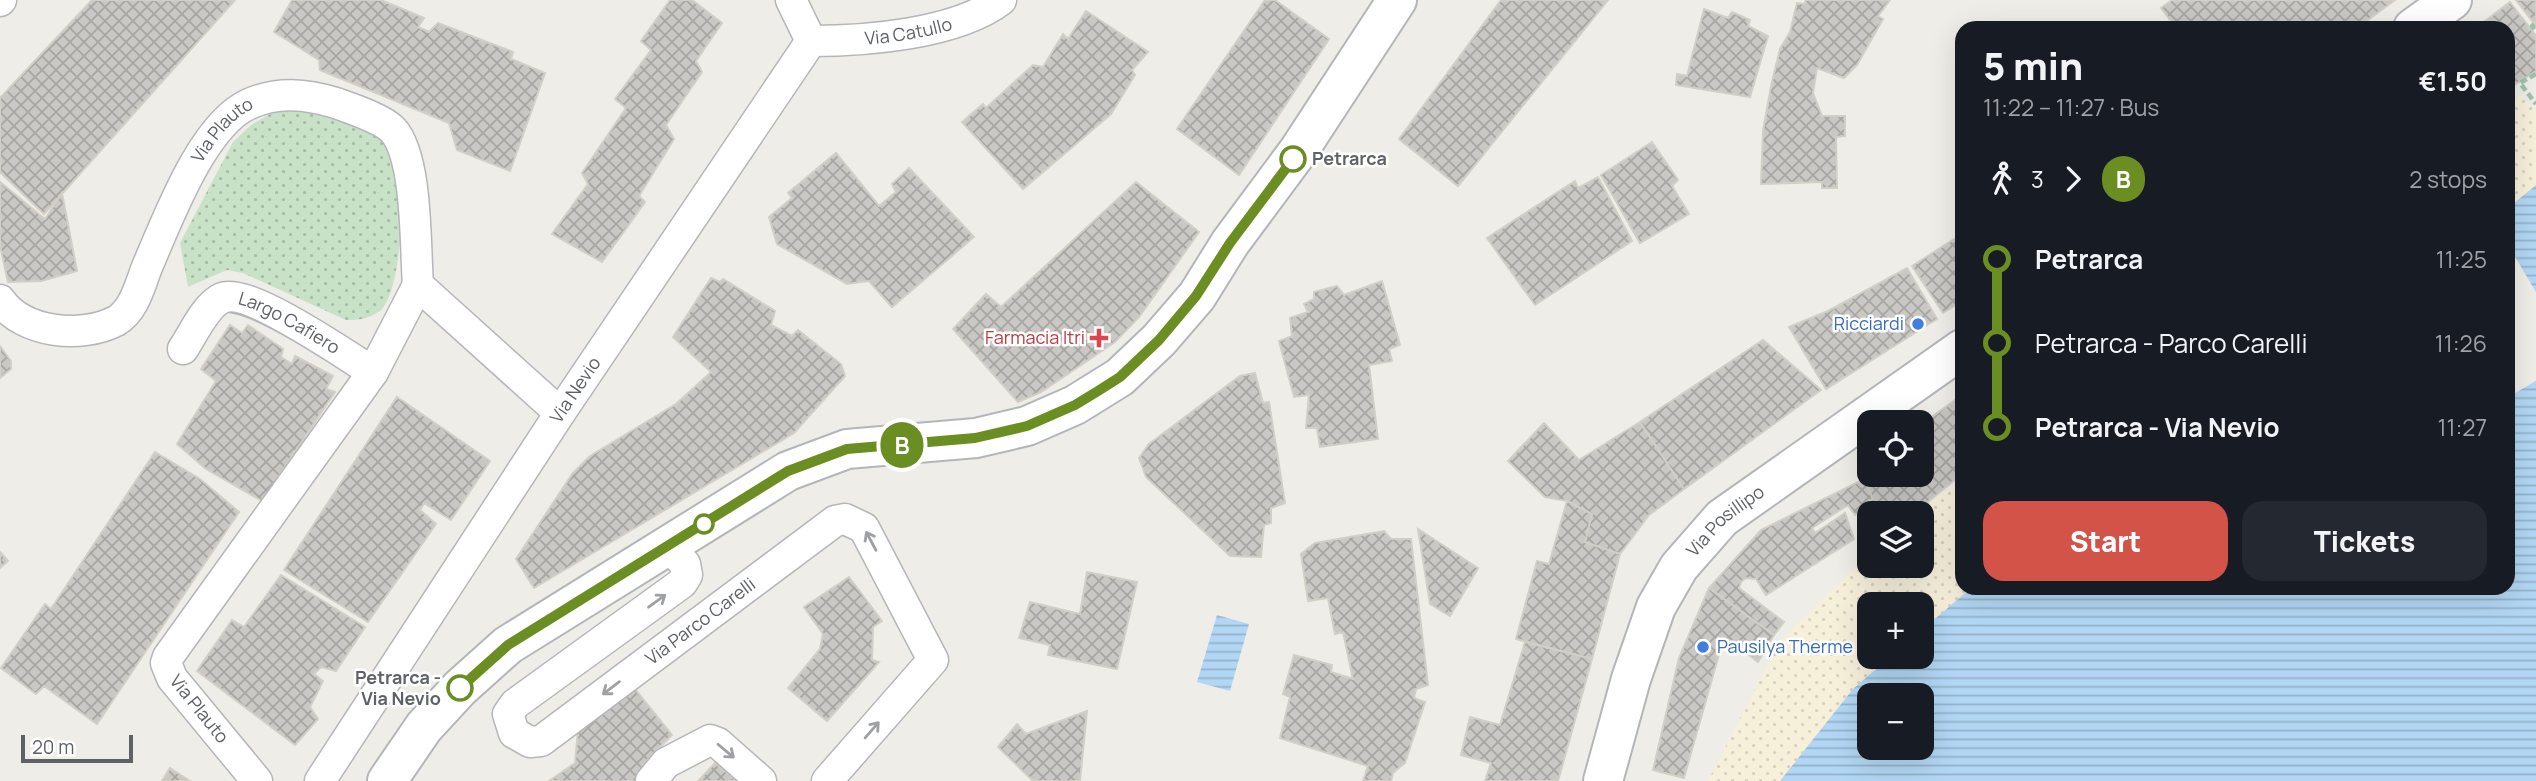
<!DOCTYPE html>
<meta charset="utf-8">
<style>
:root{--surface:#171b24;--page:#242831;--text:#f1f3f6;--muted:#9ea1a6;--accent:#d35349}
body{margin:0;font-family:Manrope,sans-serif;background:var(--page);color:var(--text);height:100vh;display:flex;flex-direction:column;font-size:26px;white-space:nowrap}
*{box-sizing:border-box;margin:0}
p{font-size:23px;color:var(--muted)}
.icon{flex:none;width:38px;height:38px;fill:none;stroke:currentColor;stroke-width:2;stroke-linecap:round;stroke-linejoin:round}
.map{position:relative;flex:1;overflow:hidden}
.side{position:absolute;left:1955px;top:21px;width:560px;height:574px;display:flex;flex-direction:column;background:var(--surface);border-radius:21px;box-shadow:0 7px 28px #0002}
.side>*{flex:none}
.badge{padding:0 14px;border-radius:23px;font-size:24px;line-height:46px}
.buttons{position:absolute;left:1857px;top:410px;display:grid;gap:14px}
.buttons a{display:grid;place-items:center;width:77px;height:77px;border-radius:14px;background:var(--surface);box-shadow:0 7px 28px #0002;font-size:35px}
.scale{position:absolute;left:21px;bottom:18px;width:112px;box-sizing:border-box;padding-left:7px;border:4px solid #5e6165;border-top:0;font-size:19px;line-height:24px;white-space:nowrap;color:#5e6165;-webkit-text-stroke:5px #fff;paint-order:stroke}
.map>.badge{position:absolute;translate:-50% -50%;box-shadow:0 0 0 4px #fff}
.legs{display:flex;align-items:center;gap:10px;height:77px;padding:0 28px;font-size:23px}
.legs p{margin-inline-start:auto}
.summary{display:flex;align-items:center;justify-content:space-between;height:119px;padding:0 28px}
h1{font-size:38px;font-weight:800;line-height:52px}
.action{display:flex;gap:14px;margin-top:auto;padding:14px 28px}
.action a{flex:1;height:80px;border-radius:21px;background:var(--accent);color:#fff;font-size:28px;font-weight:800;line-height:80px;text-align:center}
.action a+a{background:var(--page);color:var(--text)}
ul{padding:0 28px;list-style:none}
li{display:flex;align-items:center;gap:24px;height:84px;font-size:26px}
li i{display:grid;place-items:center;width:10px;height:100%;margin:0 9px;background:currentColor}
li i::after{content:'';width:18px;height:18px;margin:-9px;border:5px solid;border-radius:50%;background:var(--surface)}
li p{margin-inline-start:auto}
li:first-child i{background:linear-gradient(#0000 50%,currentColor 0)}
li:last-child i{background:linear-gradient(currentColor 50%,#0000 0)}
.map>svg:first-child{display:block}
.sand{fill:url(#sand-dots)}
.garden{fill:url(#garden-dots)}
.water{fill:url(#water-rules);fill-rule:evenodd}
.pier{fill:#eeede7}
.building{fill:url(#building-cross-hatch);stroke:#d3cfc6;stroke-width:2}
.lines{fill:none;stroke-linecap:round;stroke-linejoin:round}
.street-casing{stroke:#b4b6ba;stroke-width:33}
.secondary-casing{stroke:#b3b6b9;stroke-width:42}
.path{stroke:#a0c1a9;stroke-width:4.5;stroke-dasharray:7 3.5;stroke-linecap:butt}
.street{stroke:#fff;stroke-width:30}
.secondary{stroke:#fff;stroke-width:38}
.oneway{stroke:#9ea0a3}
.line-1-casing{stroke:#fff;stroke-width:16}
.line-1{stroke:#6b8e23;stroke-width:10}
.stop-1-dot{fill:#fff;stroke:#6b8e23;stroke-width:3.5}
.shop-dot{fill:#3f7fe0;stroke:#fff;stroke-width:2.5}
.health-dot{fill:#e0444e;stroke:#fff;stroke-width:2.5}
.labels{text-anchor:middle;stroke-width:5;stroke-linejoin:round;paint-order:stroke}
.street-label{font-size:18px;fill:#5e6165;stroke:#fff}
.stop-label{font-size:18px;font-weight:bold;fill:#5e6165;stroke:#fff;text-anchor:start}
.shop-label{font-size:18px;fill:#366cbe;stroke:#fff;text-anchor:end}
.health-label{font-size:18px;fill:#be3a42;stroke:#fff;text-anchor:end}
</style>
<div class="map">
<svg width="2536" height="781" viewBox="0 0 2536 781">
<defs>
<pattern id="sand-dots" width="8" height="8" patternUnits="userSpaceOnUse" patternTransform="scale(1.75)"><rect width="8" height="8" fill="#f6f0db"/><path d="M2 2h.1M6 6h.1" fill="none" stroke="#d5d0bf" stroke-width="1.8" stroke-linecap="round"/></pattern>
<pattern id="garden-dots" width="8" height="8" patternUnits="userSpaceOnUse" patternTransform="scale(1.75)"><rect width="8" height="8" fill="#c7e2c7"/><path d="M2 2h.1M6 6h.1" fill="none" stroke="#a5bba5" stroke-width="1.8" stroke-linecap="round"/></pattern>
<pattern id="water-rules" width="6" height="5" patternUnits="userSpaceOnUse" patternTransform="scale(1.75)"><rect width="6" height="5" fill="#b2d7f4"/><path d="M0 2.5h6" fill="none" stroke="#94b2c9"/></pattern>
<pattern id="building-cross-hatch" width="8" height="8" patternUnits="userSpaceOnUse" patternTransform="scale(1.75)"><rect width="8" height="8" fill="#cac8c4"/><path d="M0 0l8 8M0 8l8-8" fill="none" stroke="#a7a6a3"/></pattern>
</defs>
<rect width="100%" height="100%" fill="#eeede7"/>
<path class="sand" d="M2520,95L2536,110V185L2508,208V104Z
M1962,479V588H1971L1922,630V604H1869V656H1891L1853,689L1780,781H1708L1780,641L1869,554V565H1922V513H1915Z"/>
<path class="garden" d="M301,108C326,112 373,122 390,143C409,167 403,290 381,310C370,319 359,320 346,320L243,273L227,270L188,287L180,243L233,142L251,125L270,114Z"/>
<path class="water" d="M2536,185V781H1780L1853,689L1891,656H1922V630L1971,588H2508V208ZM1869,695H1922V747H1869Z
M1217,615L1249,624L1230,691L1197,682Z"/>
<path class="pier" d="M2508,245L2536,292V381L2508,397Z"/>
<path class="building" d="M92,0H235L44,214L0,172V98Z
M292,0H381L424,18L418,27L429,32L438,23L513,52L511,59L545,73L510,171L457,150L449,123L320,70L319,60L274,32Z
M670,0H692L722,23L696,61L702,72L666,125L674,139L639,196L645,202L602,262L552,234L588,184L582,173L626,108L615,99L651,50L641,41Z
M1265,0H1275L1329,39L1239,175L1177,129Z
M1501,0H1608L1458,186L1399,139Z
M1806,0H1890L1878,16L1883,19L1857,65L1844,78L1817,68L1813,93L1822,116H1845V136L1836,137L1837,188H1822V182L1761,184L1763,131L1771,86L1780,49L1790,32L1797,3L1804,4Z
M2172,0H2395L2357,28H2176L2161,8Z
M2516,0H2536V26Z
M2510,2L2536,36V71L2508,89V28H2476Z
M1704,9L1728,18L1732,12L1750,20L1748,26L1768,36L1750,97L1676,85L1677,74L1687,76Z
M1086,11L1148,52L1132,70L1135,75L1111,114L1023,189L962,122L983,104L986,108L1033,65L1043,67L1063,34L1068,39Z
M1652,142L1678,180L1672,186L1689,214L1640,243L1601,175Z
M836,153L879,206L896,192L892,184L909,168L974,237L892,307L869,281L847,284L777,244L769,217L792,198L788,193Z
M1598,177L1632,241L1535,305L1487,238L1575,181L1578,188Z
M0,182L45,219L62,193L77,271L41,281L8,282L0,246Z
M1136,182L1199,232L1139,317L1115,342L1041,392L1018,402L953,329L986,294L1001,307Z
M1962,234V301L1943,313L1912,266Z
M1907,268L1937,319L1826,389L1789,327L1828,311Z
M711,278L720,282L723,279L775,311L771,325L792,336L798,330L841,364L845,376L794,433L534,588L516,559L573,473L590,456L676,404L711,372L673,337Z
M1382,281L1400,345L1389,349L1392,361L1369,365L1378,439L1320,447L1317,428H1306L1309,395L1294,397L1279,341L1292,336L1290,318L1308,312L1304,304L1314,299V292L1337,286L1344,295Z
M230,325L242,333L248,325L283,349L281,357L292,364L295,356L333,376L326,389L335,392L262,501L206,469L177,444L216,381L201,369Z
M1763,340L1821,390L1684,489L1640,422Z
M0,346L11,361V369L0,378Z
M1255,373L1263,403L1269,402L1285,503L1271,508V523L1264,525L1261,557L1230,556L1146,477L1139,458L1149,444L1240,376Z
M1962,395V474L1914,513H1875L1869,501L1873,499L1864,479V465L1869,461V474H1922V424Z
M397,397L490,461L451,520L424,503L420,510L436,524L368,622L284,570Z
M1640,422L1684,489L1649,515L1620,554L1585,542L1592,514L1567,501L1545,497L1508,461L1544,423L1579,460Z
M155,452L200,479L239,512L97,724L44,686L36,694L1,668L45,604L51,609Z
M1864,479L1873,499L1869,501L1870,506L1855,515L1848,505L1812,528L1815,533L1845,513L1854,539L1766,595L1756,579L1746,578L1741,582L1739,588L1784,622L1774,635L1709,588L1761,530Z
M1567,501L1592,514L1585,542L1620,554L1592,659L1516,639L1537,561L1549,564Z
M1418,529L1478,568L1450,616L1430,604Z
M1384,531L1391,539H1411L1428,685L1416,689L1414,698L1425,702L1405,763L1393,773L1391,781H1363L1368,766L1280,738L1290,697L1283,694L1294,655L1332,665L1331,672L1353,679L1343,632L1335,634L1328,598L1308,601L1301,554L1315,543Z
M0,552L8,561L0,568Z
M1087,572L1137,582L1117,669L1048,655L1050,645L1019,638L1030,602L1080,614Z
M281,575L365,627L336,671L321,667L314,674L323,681L310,707L318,719L295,745L197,671L232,620L244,627Z
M849,577L882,621L873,627L872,660L879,662L827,721L788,688L820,649L823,634L804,607Z
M1709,588L1774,635L1758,662L1728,639L1722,644L1684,778L1653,770L1679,658Z
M1525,642L1592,659L1558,781H1485L1491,763L1461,755L1470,717L1500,725Z
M634,688L672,735L644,763L636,781H549L575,763L578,730Z
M1087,711L1080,781H1033L998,747L1017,724L1026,734Z
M715,763L737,781H698Z
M170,768L190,781H162Z"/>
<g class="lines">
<g class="street-casing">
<g id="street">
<path d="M791,0L811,41"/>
<path d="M0,1L1,0"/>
<path id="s1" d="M811,41C866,41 956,34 1001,0"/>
<path id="s2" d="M0,300C23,333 81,339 116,321C134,311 140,285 147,267C167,221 202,125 249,104C278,91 306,94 336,103C350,108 383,119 393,130C418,158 415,247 418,285L560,413"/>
<path id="s3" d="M183,349C193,334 206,305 222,298C248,287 347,356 373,372"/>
<path id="s4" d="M669,547L685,564L687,575L682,583L515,704L508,714L514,733L530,742L541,741L835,521L845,519L864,528L933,660L827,781"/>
<path d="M257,781L172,678L166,663L168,657L373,372L418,285"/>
<path id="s5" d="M320,781L560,413L811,41"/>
<path d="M651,781L666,763L710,740L718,743L761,781"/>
</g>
</g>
<g class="secondary-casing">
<g id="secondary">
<path d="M2413,28L2452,0"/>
<path d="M387,781L424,727L460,688L508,645L788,471L847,449L976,438L1027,426L1075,405L1120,377L1159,340L1197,296L1230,243L1299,150L1397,0"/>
<path id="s6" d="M1603,781L1631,679L1656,607L1679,567L1722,518L1962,349"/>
</g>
</g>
<path class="path" d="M2534,24L2532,26L2536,32
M2536,74L2520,83L2536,104"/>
<use href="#street" class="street"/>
<use href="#secondary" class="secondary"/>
</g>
<defs><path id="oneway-shaft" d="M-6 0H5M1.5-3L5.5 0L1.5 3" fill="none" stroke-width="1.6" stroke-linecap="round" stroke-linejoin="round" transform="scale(1.75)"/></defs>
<g class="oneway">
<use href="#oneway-shaft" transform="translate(871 541) rotate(-118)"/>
<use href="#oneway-shaft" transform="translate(657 601) rotate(-36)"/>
<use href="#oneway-shaft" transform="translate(611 688) rotate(143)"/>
<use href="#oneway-shaft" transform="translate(872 730) rotate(-49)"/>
<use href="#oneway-shaft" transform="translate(726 751) rotate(40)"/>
</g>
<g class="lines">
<g class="line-1-casing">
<path id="line-1" d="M460,688L508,645L788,471L847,449L975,438L1027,426L1075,405L1098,391L1120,377L1159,340L1196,296L1230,243L1293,159"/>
</g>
<use href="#line-1" class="line-1"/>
</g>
<g class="stop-1-dot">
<circle cx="1293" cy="159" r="12"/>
<circle cx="704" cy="524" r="9"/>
<circle cx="460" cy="688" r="12"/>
</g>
<g class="shop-dot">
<circle cx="1918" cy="324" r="7"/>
<circle cx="1703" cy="647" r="7"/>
</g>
<path class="health-dot" d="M1095.5 327.5h7v7h7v7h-7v7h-7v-7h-7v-7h7z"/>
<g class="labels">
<g class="street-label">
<text dy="6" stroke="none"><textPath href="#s1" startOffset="98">Via Catullo</textPath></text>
<text dy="6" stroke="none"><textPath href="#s2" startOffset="348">Via Plauto</textPath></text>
<text dy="6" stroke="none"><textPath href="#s3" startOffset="138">Largo Cafiero</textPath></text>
<text dy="6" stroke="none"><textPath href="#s5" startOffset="467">Via Nevio</textPath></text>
<text dy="6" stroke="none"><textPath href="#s6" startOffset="294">Via Posillipo</textPath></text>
<text dy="6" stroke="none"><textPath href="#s4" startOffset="511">Via Parco Carelli</textPath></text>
<text transform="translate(199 709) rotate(51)" y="6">Via Plauto</text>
</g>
<g class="stop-label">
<text x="1312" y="165">Petrarca</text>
<text x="441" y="684" text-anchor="end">Petrarca -<tspan x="441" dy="21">Via Nevio</tspan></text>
</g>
<g class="shop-label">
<text x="1904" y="330">Ricciardi</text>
<text x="1717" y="653" text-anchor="start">Pausilya Therme</text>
</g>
<g class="health-label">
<text x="1085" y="344">Farmacia Itri</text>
</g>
</g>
</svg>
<div class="buttons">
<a><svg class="icon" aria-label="locate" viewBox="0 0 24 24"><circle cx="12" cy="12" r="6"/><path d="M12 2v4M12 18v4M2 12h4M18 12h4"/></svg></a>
<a><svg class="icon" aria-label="layers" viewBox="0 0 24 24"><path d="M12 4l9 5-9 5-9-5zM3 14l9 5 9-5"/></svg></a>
<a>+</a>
<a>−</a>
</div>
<div class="scale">20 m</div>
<b class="badge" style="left:902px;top:445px;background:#6b8e23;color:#fff">B</b>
<section class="side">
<div class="summary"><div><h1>5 min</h1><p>11:22 – 11:27 · Bus</p></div><b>€1.50</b></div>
<div class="legs"><svg class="icon" aria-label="walk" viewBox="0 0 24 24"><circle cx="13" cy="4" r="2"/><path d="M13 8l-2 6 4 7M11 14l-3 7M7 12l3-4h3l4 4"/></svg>3<svg class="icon" aria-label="forward" viewBox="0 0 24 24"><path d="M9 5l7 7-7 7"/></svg><b class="badge" style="background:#6b8e23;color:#fff">B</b><p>2 stops</p></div>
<ul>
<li><i style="color:#6b8e23"></i><b>Petrarca</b><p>11:25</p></li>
<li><i style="color:#6b8e23"></i><span>Petrarca - Parco Carelli</span><p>11:26</p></li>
<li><i style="color:#6b8e23"></i><b>Petrarca - Via Nevio</b><p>11:27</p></li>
</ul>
<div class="action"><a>Start</a><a>Tickets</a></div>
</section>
</div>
